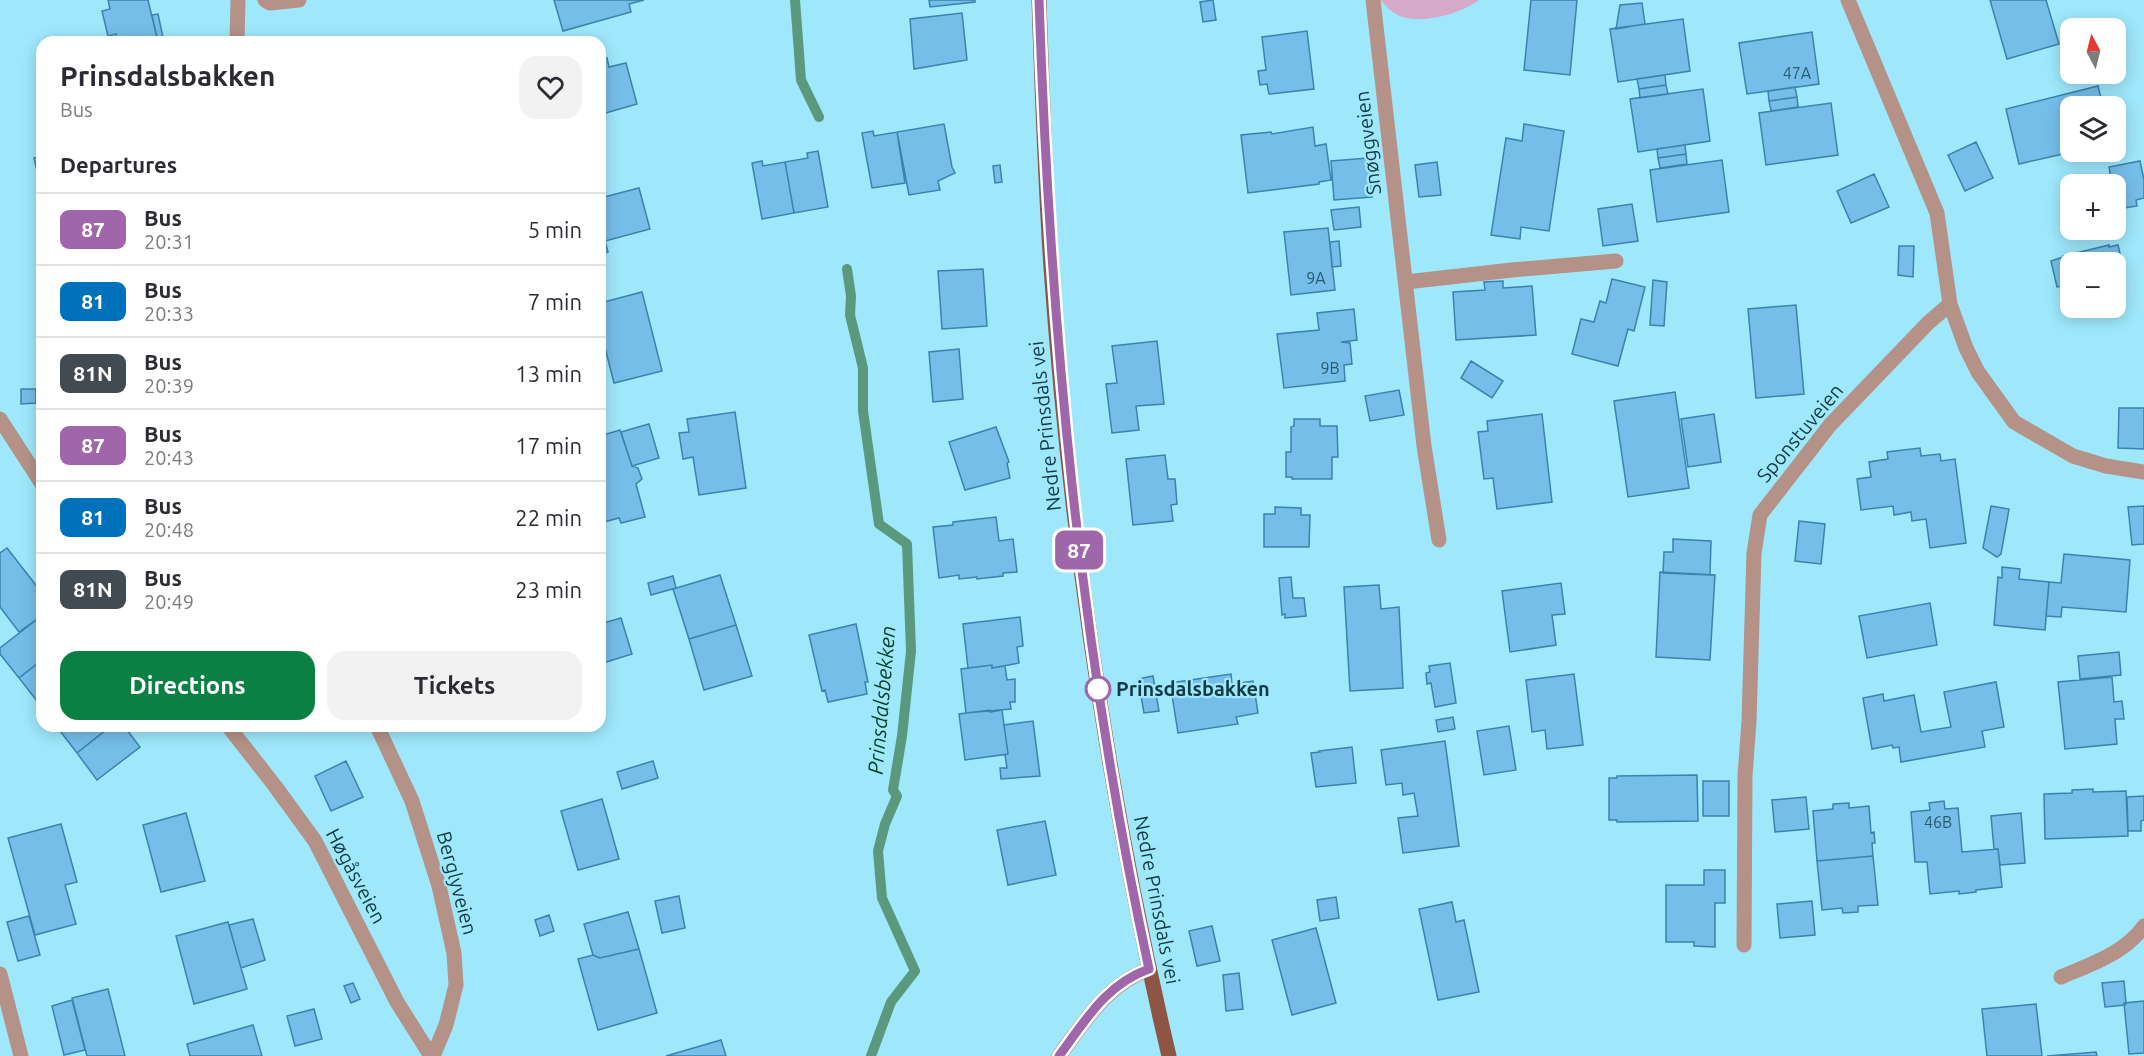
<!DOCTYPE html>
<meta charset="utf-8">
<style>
:root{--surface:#fff;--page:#f2f2f3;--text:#2b2b33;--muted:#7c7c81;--line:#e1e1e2;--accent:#0b8043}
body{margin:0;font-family:Ubuntu,sans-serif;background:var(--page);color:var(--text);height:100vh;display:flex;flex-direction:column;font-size:22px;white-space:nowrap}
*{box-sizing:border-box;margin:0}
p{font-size:20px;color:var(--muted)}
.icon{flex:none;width:33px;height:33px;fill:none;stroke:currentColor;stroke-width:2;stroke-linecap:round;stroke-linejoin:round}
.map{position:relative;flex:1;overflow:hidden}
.panel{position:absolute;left:36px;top:36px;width:570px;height:696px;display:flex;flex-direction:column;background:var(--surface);border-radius:18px;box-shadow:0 3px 15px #0003}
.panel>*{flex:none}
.badge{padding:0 12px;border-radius:9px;font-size:21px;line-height:39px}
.needle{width:39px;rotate:353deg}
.tools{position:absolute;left:2060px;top:18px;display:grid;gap:12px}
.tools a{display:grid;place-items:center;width:66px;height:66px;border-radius:12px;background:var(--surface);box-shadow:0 3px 15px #0003;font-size:30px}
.map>.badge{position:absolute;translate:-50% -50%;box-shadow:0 0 0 3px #fff}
h2{padding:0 24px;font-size:22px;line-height:54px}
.round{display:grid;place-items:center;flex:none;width:63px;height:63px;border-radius:18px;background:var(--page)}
.overview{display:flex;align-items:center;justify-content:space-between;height:102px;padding:0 24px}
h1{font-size:28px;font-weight:700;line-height:45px}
.action{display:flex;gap:12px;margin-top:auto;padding:12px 24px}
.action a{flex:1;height:69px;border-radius:18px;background:var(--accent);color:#fff;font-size:24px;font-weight:700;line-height:69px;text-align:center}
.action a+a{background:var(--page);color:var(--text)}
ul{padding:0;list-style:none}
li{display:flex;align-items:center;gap:18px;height:72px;padding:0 24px;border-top:2px solid var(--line)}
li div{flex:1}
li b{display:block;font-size:22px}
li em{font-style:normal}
li .badge{min-width:66px;font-weight:700;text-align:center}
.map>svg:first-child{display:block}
.green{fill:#d4aac8}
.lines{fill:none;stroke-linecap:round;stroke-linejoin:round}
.stream{stroke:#5a997d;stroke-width:10}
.building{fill:#75beea;stroke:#3983ac;stroke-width:1.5}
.minor{stroke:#b49288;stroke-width:15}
.major{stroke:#8e5444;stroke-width:15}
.line-casing{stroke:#fff;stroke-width:14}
.line{stroke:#a066aa;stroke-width:9}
.stop-dot{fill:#fff;stroke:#a066aa;stroke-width:3}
.labels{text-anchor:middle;stroke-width:4.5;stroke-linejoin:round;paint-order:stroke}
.number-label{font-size:16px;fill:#2a5b6e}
.street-label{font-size:20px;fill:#113a44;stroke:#9fe8fc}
.stop-label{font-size:20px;font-weight:bold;fill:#113a44;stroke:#9fe8fc;text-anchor:start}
.water-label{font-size:21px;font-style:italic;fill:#033f23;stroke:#9fe8fc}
</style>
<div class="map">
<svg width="2144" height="1056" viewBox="0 0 2144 1056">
<rect width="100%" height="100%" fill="#9fe8fc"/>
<path class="green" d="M1380,0H1479C1462,13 1425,24 1403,17C1393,14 1387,7 1380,0Z"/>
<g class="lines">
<path class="stream" d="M795,0L801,80L819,117
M847,269L851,296L850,315L863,368V411L879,524L907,544L911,651L902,736L893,790L897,796L885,824L878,851L882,898L915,971L891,1002L871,1056"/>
</g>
<path class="building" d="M108,0H148L158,42H117L116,34L108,36L102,11L110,9Z
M554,0H644L629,4L631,12L563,31Z
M929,0H975V2L930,7Z
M1213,0L1216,20L1203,22L1200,2Z
M1531,0H1577L1570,75L1524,70Z
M1990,0H2046L2059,44L2007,59Z
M1642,3L1645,24L1616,29L1620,5Z
M962,13L967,60L914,69L910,19Z
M158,14L164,42H158L152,15Z
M1683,19L1690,71L1618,82L1610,29Z
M1307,31L1314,89L1269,94L1267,84L1260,85L1258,71L1266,70L1262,37Z
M1812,32L1819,84L1747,94L1739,43Z
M301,38L340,39V42H301Z
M607,58L609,67L626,63L637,104L602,114L600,105V60Z
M1665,75L1666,85L1639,89L1637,79Z
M1666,85L1668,94L1640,98L1639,89Z
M2098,86L2103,106H2070V152H2072L2019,164L2006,109Z
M1795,87L1797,97L1769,101L1768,91Z
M1703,89L1710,141L1638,152L1630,99Z
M1797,97L1798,107L1771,111L1769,101Z
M1831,103L1838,155L1766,165L1759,113Z
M944,124L952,167L955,173L938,181L940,190L909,195L897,132Z
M1524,124L1564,131L1549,231L1521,227L1520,239L1491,235L1506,138L1522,141Z
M1313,127L1315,146L1326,144L1331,180L1319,182V184L1248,193L1241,135L1271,132L1272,134Z
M873,131L874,136L897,132L905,183L872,188L862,133Z
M1976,142L1993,178L1965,191L1948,155Z
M1685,145L1686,154L1658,158L1657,149Z
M818,151L828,207L794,213L785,162L808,158L807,153Z
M1686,154L1687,164L1660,168L1658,158Z
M42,156V193L34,158Z
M1368,158L1372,197L1334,200L1331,161Z
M1722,160L1729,212L1657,222L1650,170Z
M762,161L763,166L785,162L794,213L762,219L752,163Z
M2140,161L2144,180V198L2136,200L2137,206L2125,208L2124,202L2115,204V184H2112L2109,167Z
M1437,162L1441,195L1419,197L1415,165Z
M1000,165L1002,182L995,183L993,166Z
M1874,174L1889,207L1851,223L1837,191Z
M639,188L650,229L605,241L608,252L600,254V198Z
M1632,204L1638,241L1603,246L1598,209Z
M1359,207L1361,227L1334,230L1331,210Z
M1328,228L1335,290L1291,295L1284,232Z
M1339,241L1341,266L1332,267L1330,242Z
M2109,245V247L2118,245L2124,270L2115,272L2123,303L2115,304V262H2070V285L2057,287L2051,261L2063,257V256Z
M1899,246H1914L1913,277L1898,275Z
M983,269L987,326L942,329L938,271Z
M1612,279L1645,287L1634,331L1628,329L1618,366L1572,354L1581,319L1594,322L1600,301L1606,303Z
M1653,280L1667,282L1664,326L1650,325Z
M1503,281V288L1532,286L1536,335L1456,340L1453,292L1485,290L1484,282Z
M642,292L662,371L614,383L600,328V303Z
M1796,305L1804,394L1756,398L1748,309Z
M2076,308H2102L2077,314Z
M1354,309L1357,340L1341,342L1350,343L1352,364L1344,365L1345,381L1284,388L1277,334L1319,330L1317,313Z
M1157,341L1164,404L1136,406L1139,430L1112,433L1106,384L1117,383L1112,346Z
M959,349L963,399L933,402L929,352Z
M1471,361L1503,381L1492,398L1461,378Z
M21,389H36V403L21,404Z
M1399,390L1404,415L1370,421L1365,396Z
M1675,392L1689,488L1628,497L1614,401Z
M2119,408H2144V449L2118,448Z
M735,412L746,488L699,495L693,457L683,459L679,433L689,432L687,419Z
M1542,414L1552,502L1497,509L1493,478L1484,479L1478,432L1488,431L1487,421Z
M1714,414L1721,462L1688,467L1681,419Z
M1294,419H1320V426H1337L1338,457H1332V479H1292V477H1286V452H1291V427L1294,426Z
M649,424L659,458L632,466L621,432Z
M996,427L1009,462L1007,463L1010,478L965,490L949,442Z
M620,430L632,466L638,468L642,479L636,484L645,517L621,523L619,518L600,523V436Z
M1920,448L1921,456L1940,454L1941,461L1955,459L1966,543L1930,548L1926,519L1912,521L1911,512L1894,515L1893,506L1861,510L1857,479L1871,477L1869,462L1888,459L1887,452Z
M1165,455L1168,479H1175L1177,504L1171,505L1173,521L1133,525L1126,459Z
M1991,506L2009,509L2001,554L1997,557L1983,548Z
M2144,506V544L2132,545L2128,507Z
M1275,507L1301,508V515H1310L1309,547H1264V514H1275Z
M996,517L999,541L1013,539L1017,572L1003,573V576L977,579V577L959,579V575L939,578L933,527L953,525V522Z
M1799,521L1825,524L1821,564L1795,561Z
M1673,539L1711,541L1710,575L1663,573L1664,552H1673Z
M7,548L42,593V619L40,617L19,632L0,607V553Z
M2064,554L2130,560L2126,612L2062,607L2061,617L2046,616L2049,582L2061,583Z
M2002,567L2020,569L2019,579L2049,582L2045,630L1994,625L1998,577L2002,578Z
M1660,572L1715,575L1710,660L1656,657Z
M720,575L736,625L689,639L673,589Z
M673,576L676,588L651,595L648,583Z
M1291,577L1293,598H1304L1306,616L1285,618V614L1282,615L1279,578Z
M1561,583L1565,614L1552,615L1556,645L1510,652L1502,591Z
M1379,585L1381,609L1399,607L1403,688L1350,691L1344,587Z
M1930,603L1937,645L1867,658L1859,616Z
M40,617L42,619V660L19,678L0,654V648Z
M1020,617L1023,646L1017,647L1019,663L992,668V665L968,668L963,624Z
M621,618L632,654L600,664V624Z
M856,624L868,682H865L867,694L828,702L825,690L822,691L809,635Z
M736,625L752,676L704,690L689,639Z
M2119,652L2121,675L2080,679L2078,656Z
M42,660V698L37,701L19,678Z
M1450,663L1456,703L1435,707L1431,683L1427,684L1426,673L1430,672L1429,666Z
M992,665V668L1005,666L1007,680L1015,679V702H1010L1011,709L966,713L961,669Z
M1231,674L1232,684L1253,681L1258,713L1236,717L1238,724L1178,733L1170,683Z
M1574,674L1583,745L1547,749L1545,730L1532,732L1526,680Z
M1153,676L1159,711L1144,713L1138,679Z
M2112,677L2114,702L2122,701L2124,719H2115L2117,744L2065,749L2058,682Z
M1996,682L2004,727L1982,731L1985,747L1901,762L1899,747L1893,748L1892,745L1872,749L1863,698L1883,694L1884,701L1914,695L1921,732L1951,727L1944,692Z
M990,710V712L1002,710L1008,754L965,760L959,714Z
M1453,717L1455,729L1438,732L1436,720Z
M1033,721L1040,776L1001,779L1000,768H1007L1005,755L1008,754L1004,725Z
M58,726H111L77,753L57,727Z
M111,726H124L140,747L97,780L77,753Z
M1509,726L1516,770L1484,775L1477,731Z
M1445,741L1459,846L1403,853L1398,818L1418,816L1414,793L1403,795L1402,783L1386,785L1381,750Z
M1352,747L1356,783L1316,787L1311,753L1320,752L1319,751Z
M346,761L363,797L331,811L315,776Z
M653,761L658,778L622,789L617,772Z
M1697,775L1698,821L1617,822V820H1609V778H1617V776Z
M1703,781H1729V816H1703Z
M2093,789V792L2126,791L2128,836L2045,839L2044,794L2072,793V790Z
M2144,796V820L2141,821V831H2128L2127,797Z
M1806,797L1809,829L1775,832L1772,800Z
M602,799L619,859L578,870L561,811Z
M1944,801L1945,809L1958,808L1962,852L1998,849L2002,887L1976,890V892L1959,894V891L1930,894L1927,862H1915L1911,812L1930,810L1929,803Z
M1849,803V808L1869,806L1871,833L1874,832L1875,843H1872L1873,856L1817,861L1813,811L1833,809V804Z
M186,813L205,881L161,892L143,825Z
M2021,813L2025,863L2000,865L1998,849H1994L1991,816Z
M1045,821L1056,875L1008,885L997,830Z
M61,824L77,882L65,885L76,924L35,935L8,838Z
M1873,856L1878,905L1858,906V912L1843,913L1842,908L1822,910L1817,861Z
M1704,870H1725V903H1715V947L1694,946V942H1666V885H1704Z
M679,896L685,928L662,933L655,901Z
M1336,897L1339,918L1320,921L1317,900Z
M1812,901L1815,935L1780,938L1777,904Z
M1452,902L1456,922L1464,920L1479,992L1438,1000L1419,909Z
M628,912L639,949L600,958L593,955L584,924Z
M549,915L554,931L540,936L535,920Z
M29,916L40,955L18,961L7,922Z
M253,919L265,960L241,968L229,925Z
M228,922L247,989L194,1004L176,936Z
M1212,926L1220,961L1197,966L1189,931Z
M1316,928L1336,1003L1292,1015L1272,940Z
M639,949L657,1013L598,1030L578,959L593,955L600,958Z
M1239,973L1243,1009L1226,1011L1223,975Z
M2124,981L2126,1003L2125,1005L2105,1007L2102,983Z
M353,983L360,999L351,1003L344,986Z
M108,989L125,1056H87L72,998Z
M72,1000L85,1050L64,1055L52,1006Z
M2144,1001V1053L2129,1054L2124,1003Z
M2036,1004L2042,1056H1987L1982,1009Z
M314,1009L322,1039L295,1046L287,1016Z
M253,1025L262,1056H190L187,1044Z
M721,1040L726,1056H666Z
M2096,1052L2097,1056H2047Z"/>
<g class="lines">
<path class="minor" d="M265,0L270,3L299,0
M1373,0L1424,446L1439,540
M1848,0L1937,213L1950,304L1966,348L1978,372L2014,422L2073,456L2106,466L2144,472
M237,42L238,0
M1406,282L1512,270L1616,261
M0,419L42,484
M228,726L275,786L315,841L397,1002L431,1056
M377,726L412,801L439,886L454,953L456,985L446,1025L433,1056
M1744,945L1745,776L1749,721L1754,553L1760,515L1830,425L1928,323L1950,304
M0,974L21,1056
M2061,977C2091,964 2124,954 2144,926
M1059,1056C1085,1021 1106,985 1149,969"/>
<path class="major" d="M1039,0C1042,89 1045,178 1051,268C1070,533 1108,797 1169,1056"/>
</g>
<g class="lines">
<g class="line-casing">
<path id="line" d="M1039,0C1050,325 1080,650 1149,969C1106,984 1085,1021 1059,1056"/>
</g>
<use href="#line" class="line"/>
</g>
<circle class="stop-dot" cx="1098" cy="689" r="12"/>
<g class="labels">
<g class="number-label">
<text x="1797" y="79">47A</text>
<text x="1316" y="284">9A</text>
<text x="1330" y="374">9B</text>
<text x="1938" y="828">46B</text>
</g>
<g class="street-label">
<text transform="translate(1368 143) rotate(-97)" y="7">Snøggveien</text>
<text transform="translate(1045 426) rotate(-96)" y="7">Nedre Prinsdals vei</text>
<text transform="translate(1800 433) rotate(-50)" y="7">Sponstuveien</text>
<text transform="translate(356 876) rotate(62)" y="7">Høgåsveien</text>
<text transform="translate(457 883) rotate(75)" y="7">Berglyveien</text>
<text transform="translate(1157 900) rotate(79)" y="7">Nedre Prinsdals vei</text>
</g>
<g class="stop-label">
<text x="1116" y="696">Prinsdalsbakken</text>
</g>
<g class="water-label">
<text transform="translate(882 700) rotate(-85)" y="7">Prinsdalsbekken</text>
</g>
</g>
</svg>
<div class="tools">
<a><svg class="needle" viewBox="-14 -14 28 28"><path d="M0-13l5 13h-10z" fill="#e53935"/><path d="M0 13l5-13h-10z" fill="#7c7c81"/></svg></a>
<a><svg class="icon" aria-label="layers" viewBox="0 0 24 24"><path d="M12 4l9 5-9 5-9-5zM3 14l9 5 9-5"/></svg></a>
<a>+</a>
<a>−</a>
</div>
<b class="badge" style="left:1079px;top:550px;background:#a066aa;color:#fff">87</b>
<section class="panel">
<div class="overview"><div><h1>Prinsdalsbakken</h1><p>Bus</p></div><a class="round"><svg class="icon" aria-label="heart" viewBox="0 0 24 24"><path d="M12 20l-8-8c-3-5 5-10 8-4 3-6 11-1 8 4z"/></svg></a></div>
<h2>Departures</h2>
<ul>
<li><span class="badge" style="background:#a066aa;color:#fff">87</span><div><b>Bus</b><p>20:31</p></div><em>5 min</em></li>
<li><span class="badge" style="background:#0072bc;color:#fff">81</span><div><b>Bus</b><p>20:33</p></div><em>7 min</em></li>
<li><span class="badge" style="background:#424a52;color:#fff">81N</span><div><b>Bus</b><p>20:39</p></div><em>13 min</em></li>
<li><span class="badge" style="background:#a066aa;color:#fff">87</span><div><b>Bus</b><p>20:43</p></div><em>17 min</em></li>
<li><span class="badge" style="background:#0072bc;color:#fff">81</span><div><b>Bus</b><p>20:48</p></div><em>22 min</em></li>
<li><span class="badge" style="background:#424a52;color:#fff">81N</span><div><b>Bus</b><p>20:49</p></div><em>23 min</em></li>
</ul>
<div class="action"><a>Directions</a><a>Tickets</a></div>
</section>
</div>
